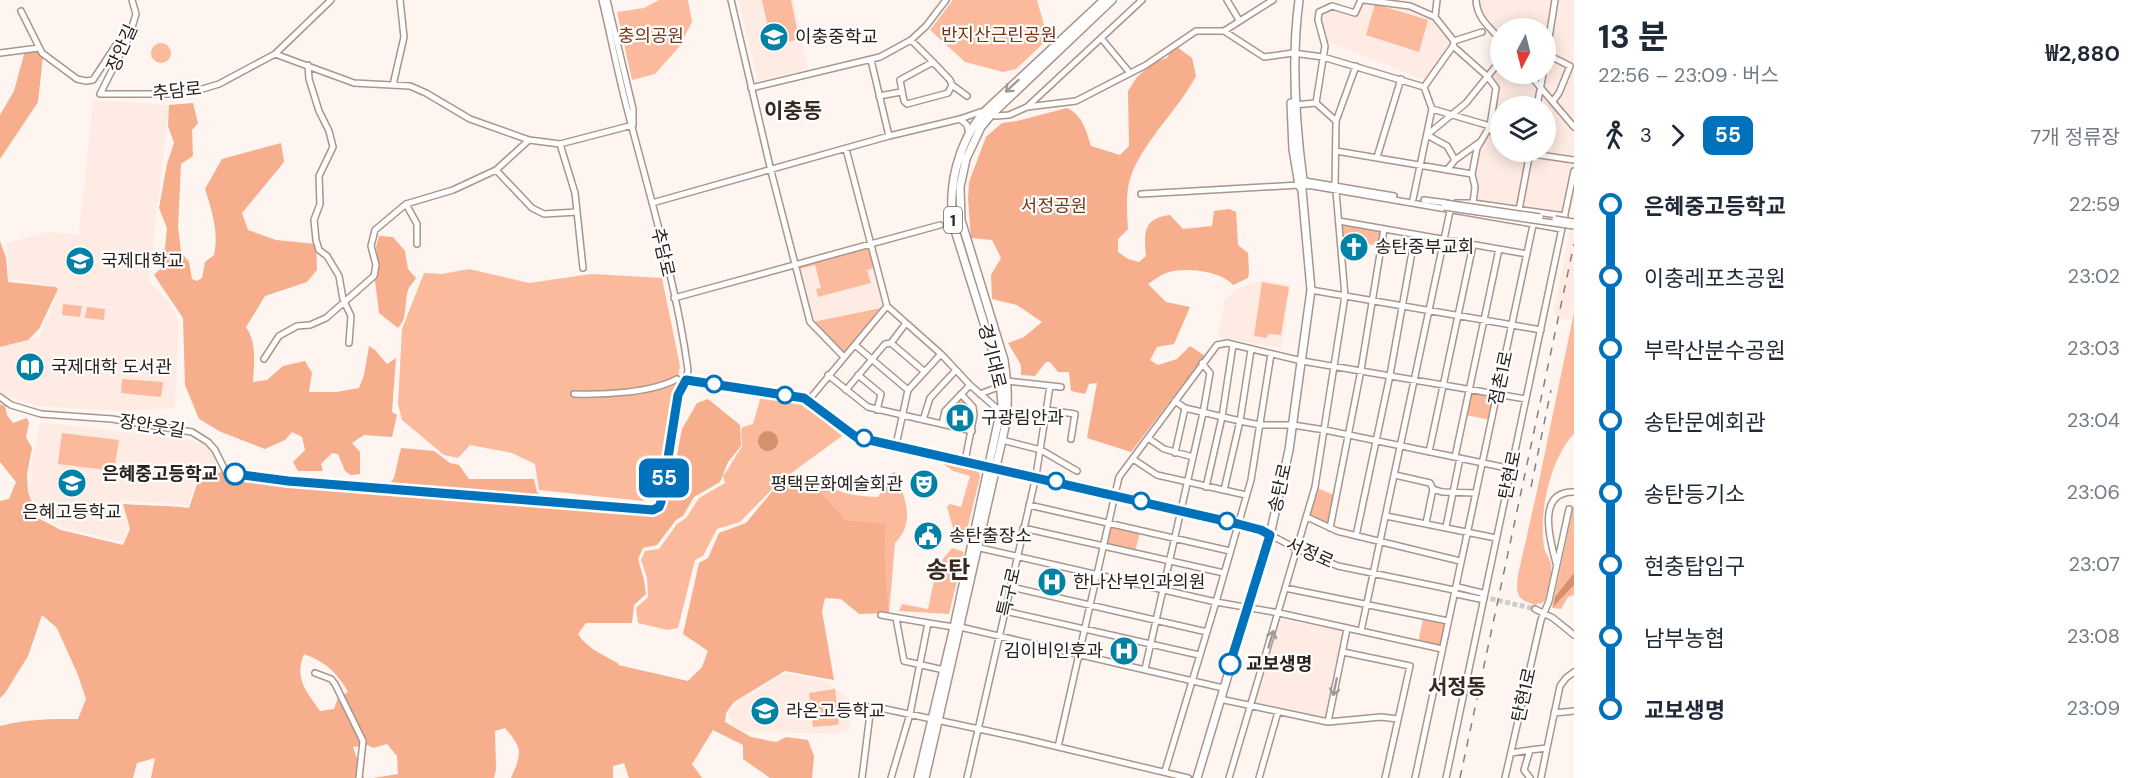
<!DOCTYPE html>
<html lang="ko">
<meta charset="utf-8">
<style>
:root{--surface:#fff;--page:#f6f6f7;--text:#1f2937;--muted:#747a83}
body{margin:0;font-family:"DM Sans","Noto Sans KR",sans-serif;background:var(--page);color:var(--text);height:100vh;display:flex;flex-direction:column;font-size:22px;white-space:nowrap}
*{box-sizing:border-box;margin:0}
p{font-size:20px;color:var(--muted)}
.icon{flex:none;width:33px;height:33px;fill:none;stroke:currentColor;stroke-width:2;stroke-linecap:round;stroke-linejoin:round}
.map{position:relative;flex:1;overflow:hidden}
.details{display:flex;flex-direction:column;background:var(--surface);width:570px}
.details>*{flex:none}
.badge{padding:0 12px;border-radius:9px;font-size:21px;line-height:39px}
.needle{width:39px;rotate:187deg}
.tools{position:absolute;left:1490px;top:18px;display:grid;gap:12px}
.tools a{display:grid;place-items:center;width:66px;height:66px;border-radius:50%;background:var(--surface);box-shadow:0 3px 15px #0003;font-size:30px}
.map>.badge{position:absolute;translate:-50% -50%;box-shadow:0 0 0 3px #fff}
.legs{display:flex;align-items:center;gap:9px;height:66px;padding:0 24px;font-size:20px}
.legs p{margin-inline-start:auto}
.headline{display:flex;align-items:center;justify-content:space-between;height:102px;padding:0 24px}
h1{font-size:33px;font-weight:700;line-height:45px}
ul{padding:0 24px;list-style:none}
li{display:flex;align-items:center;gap:21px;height:72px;font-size:22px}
li i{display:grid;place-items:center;width:9px;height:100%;margin:0 8px;background:currentColor}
li i::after{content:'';width:15px;height:15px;margin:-8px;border:4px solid;border-radius:50%;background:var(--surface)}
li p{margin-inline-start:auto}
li:first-child i{background:linear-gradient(#0000 50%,currentColor 0)}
li:last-child i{background:linear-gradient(currentColor 50%,#0000 0)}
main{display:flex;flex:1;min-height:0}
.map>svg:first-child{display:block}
.built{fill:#feebe3;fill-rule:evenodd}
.green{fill:#fcba9c}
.forest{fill:#f6ae8c;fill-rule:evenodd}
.water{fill:#d5906f}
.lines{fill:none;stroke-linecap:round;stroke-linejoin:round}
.minor-tunnel{stroke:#d3cbc7;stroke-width:5;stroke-dasharray:5 2.5;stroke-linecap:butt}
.minor-casing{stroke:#a9958b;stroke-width:8}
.major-casing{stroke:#a9958b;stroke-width:10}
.minor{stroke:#fff;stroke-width:5}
.major{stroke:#fff;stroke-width:7}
.rail{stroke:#867e7a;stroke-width:1.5;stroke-dasharray:8 8;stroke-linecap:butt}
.minor-bridge-casing{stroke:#a9958b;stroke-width:8;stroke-linecap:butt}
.minor-bridge{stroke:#fff;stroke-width:5}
.oneway{stroke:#9f9b99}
.line-1-casing{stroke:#fff;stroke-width:14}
.line-1{stroke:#0072bc;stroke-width:9}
.stop-1-dot{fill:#fff;stroke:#0072bc;stroke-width:3}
.labels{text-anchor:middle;stroke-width:4.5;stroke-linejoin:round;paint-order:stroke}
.shield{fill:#fff;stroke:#696461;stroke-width:1.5}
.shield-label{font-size:16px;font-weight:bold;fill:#29211d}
.park-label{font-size:18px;fill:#773714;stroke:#fff}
.poi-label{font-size:18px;fill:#29211d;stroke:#fff;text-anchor:start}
.street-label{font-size:18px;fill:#29211d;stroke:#fff}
.stop-label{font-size:18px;font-weight:bold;fill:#29211d;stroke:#fff;text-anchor:end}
.quarter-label{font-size:21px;font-weight:bold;fill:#392921;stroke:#fff}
.district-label{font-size:24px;font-weight:bold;fill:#392921;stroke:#fff}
</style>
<main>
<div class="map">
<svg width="1574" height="778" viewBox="0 0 1574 778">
<rect width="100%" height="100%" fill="#fef5f1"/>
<path class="built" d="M738,0H793L808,69L758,81Z
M1478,0H1574V198L1570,215L1473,203L1472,174L1477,148L1490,126L1496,88L1488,77L1500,63V74H1545V28H1500V40L1481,18ZM1500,106H1545V152H1500Z
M1361,2L1410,9L1432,18L1450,39V45L1425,80L1325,41L1319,18L1320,13L1328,9L1355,17Z
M93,100L169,105L149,281L169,302L179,322L175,408L115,411L38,406L4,395L0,392V348L39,337L60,287L9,279L7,243L48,232L79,235Z
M1574,210V309L1571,321L1553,315Z
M868,246L883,306L813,322L798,265Z
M1262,280L1290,285L1282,348L1218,337L1225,299L1239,288Z
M40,422L191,440L210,447L223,469L220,472H198L188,505L119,500L128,529L122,542L64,528L41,518L30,492L31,468Z
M1278,619L1344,631L1327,718L1254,703Z
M785,673L828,682L850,700V730L838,734L744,731L732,724L728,714L737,703Z"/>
<path class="green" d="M659,0H688L692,22L679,47L655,74L632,80L617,12L644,8Z
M762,0H791L799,39L772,46Z
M953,0H1037L1048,39L1016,69L1003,72L965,62L930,30Z
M1375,4L1428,20L1419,52L1366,35Z
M151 53a10 10 0 1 1 20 0a10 10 0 1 1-20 0Z
M1341,222L1382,230L1380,246L1342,240Z
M868,246L873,268L867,270L871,283L818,297L816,289L821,288L815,265L799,269L798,265Z
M469,269L529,283L591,274L662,278L680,366L655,497L643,501L539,490L535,464L512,453L470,445L458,458L444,455L402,420L398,404L402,329L424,273L442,274Z
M1262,282L1289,287L1281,335L1269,334L1266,338L1254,336Z
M63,304L82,306L80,317L62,315Z
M87,307L105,309L104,320L85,318Z
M880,308L844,353L813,322Z
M1574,312V434C1550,458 1537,518 1545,551C1547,555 1550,559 1551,564C1553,574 1547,590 1545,600L1541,604L1538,603L1536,605C1516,600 1516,594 1518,575L1537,491Z
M122,379L163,382L161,397L121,393Z
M1470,388L1496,393L1490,420L1466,415Z
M761,396L797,402L822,419L842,436L779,482L740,522L717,529L703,556L695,560L678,628L667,630L638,623L636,608L648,597L647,578L641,560L645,551L659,549L677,524L686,518L699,498L725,483L723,476C731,466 734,457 742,447L741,430L743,427L753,424Z
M960,398L972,412L970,430L944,424L947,412Z
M62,433L119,440L114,471L58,464Z
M942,463L979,471L980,477L965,538L955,535L947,507L950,504L961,507L970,476L953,471Z
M894,471C904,495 917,521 895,543L889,613L885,552L886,525L846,520L807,477L810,476C834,492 850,496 878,497Z
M1317,488L1334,495L1329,524L1309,515Z
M1574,504V595L1568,597L1561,609L1552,608Z
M1115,525L1140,532L1135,552L1107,544L1110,529Z
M952,548L964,552L949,614L899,611L902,604L928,609L937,566Z
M1423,619L1445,623L1440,647L1418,643Z
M835,689L839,723L837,725L813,727L809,693Z"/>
<path class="forest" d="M1177,47L1192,58L1196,76C1178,110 1147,137 1132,173C1125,190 1127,212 1128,229L1118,239V252L1128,259L1139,262L1146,256C1144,233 1143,218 1170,215L1183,229L1212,226L1214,211L1229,209L1236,212L1238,245L1248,253L1249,272L1248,278L1233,285C1222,271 1185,267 1169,272C1162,274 1154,280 1148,284L1166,302L1190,307L1174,344L1157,347L1150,360L1158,365L1177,359L1190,346L1205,356L1131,452L1087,438L1097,383L1089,384L1085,394L1071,391L1069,372H1058L1050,362H1046L1035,376L1021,375V365L1008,343L1024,337L1042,322L1017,305L992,299L991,275L1001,258L992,240L971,238L968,199L969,182L986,137L1002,123L1017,121L1067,108C1083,116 1086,130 1091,146L1120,155L1129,146L1128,91L1137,77L1154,62L1167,58L1170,52Z
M34,50L43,56L38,102L0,159V115L14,91L25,51Z
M193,103L198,123L192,130L193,156L181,164L178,227L181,252L189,262L192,279L197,281L202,278L205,262L214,255C219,232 212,211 205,189L222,159L281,143L284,162L242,213L248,230L276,240L316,244L317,270L307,282L265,296L246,327C257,343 254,363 253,382L267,380L283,366L305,361L312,373L309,392H337L359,388L364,375L369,346L375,350L387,364L396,358L392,412L397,415L392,437L364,435L352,443L360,452V474L351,475L345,471L338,454L332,453L321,464L323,471H298L293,462L305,450L302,437L292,432L285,440L265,449L221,432L199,419L185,385L183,318L154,275L163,266L167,228L159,208L167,164L174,143L168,126L169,105Z
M379,236L393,237L405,251L408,269L416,278C414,282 409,286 408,290C404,303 408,318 398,328L379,313L375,281L379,270L376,247Z
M0,241L6,258L8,282L56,287L58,289L39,329L28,340L0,347Z
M708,399L740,425L741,446L728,462L720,482L694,497L683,516L676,520L657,545L643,548L638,559L644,580L646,594L634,605L632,623H586L578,634C586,648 604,655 619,664L618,665L688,681L702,667L708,651L683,634L699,563L708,558L719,533L746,523L780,482L795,474L807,477L846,520L886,524L885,552L889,613L859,614L841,599L825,598L822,611L834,680L785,671L734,702L726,713L725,722L751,737L776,742L786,737L808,740L814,756L812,778H770L743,759V745L713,730L692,764L702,778H629L624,763L613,766V778H511C522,753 523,749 505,728L495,731L496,769L494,778H373L398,774L397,756L387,744L373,748L368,745L353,747L364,778H151L155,758L137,763L133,778H0V726C26,719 51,719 78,719L86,699L78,675L57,628L42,615L28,656L5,693L0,698V501L9,499L16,482L0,462V404L5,406L7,415L13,423L27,418L29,423L26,437L32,448L27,474L28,492L38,518L61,530L123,545L130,529L123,504C145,506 167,505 189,508L200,475L224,472L287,480L386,488L394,478L401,448L434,451L450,463L459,465L469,479H534L537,492L549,503L656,512L669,497L682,429L697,403ZM304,654C325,662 337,672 348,692L338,698L334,709L320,711C306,691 294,679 304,654Z"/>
<path class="water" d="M758 441a10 10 0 1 1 20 0a10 10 0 1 1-20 0Z
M1574,573V585L1553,607L1555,597Z"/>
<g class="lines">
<path class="minor-tunnel" d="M1454,590L1535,609"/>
<g class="minor-casing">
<path id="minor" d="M132,0L136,14L129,37L100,94H171L199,90L219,84L275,54L331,0
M607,0L633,109V124
M731,0L771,171L810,322L844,357
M1227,0L1239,20
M1364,0L1410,6L1435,17L1454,41L1453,46L1488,77L1496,88L1490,126L1477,148L1472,174
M1476,0C1477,18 1489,27 1500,39
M21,11L42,53L77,79L86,81L93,80L116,45L127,38
M1435,17L1437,0
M1224,31L1273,0
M1101,38L1130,73
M911,40L933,62
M1454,41L1482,32
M0,53L39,48
M275,54L354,83L410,86L426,93L470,119L529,140L560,144L633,125
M1546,54L1570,66L1559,93L1553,101
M871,60L889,136
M933,62L950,80L952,85L948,93L907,104L904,101L900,80Z
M1545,63L1555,0
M308,65L309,79L319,111L329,131L333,147L319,176L320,204L314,220L316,240L319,250L327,256L339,276L343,299L351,316L349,343
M1529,74L1574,127
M393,85L404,37L400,0
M952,85L967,96
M751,88L880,57L911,40L926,26L946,0
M879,96L901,92
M1316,103L1325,46L1318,20L1319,12L1332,6L1355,13L1361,0
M1316,103L1336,121L1335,187
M1293,105L1316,103
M1537,106L1543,74
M1027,107L1142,0
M1432,109L1490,126L1500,146
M960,119L967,125L969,135
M1336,121L1356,66
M1491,128L1500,122
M529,140L496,170L532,208L544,214L577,212
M560,144L575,193L583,268
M846,149L887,306L941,354L970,385L1002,413
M1336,151L1472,174L1475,187L1473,203
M1519,152L1574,160
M1377,157L1401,79
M1455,160L1447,146L1427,135L1466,103L1500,61
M1447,170L1455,160L1480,142
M1299,180L1394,196
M1141,194L1299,185L1313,186L1562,229
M1413,199L1432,109L1424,87L1453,46
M1424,200L1447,203
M652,203L889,136L960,119L980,112L996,116L1009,115L1027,107L1076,101L1146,65L1196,31H1224L1264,57L1293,53L1323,57L1424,87
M1456,203H1473L1565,216
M1519,210L1530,152
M1339,221L1527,254
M417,244V224L406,204L453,190L496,170
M1311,290L1541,330
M674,298L940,225
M891,343L925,372
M855,345L908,390
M264,359L279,336L297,326L310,325L326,318L374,276L376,265L371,246L375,230L406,204
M828,375L868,407L972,431
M858,375L881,394L877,410
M686,380L804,398L856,437L1036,476L1261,530L1297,549L1338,566L1454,590L1456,594L1480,599L1484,597
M1007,381L1061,387
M846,390L885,344L891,343L906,323
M574,394C603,395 651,393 677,379
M961,394L973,407L974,415L965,461
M980,394L993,389L1001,383
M0,397L11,405L41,414L112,419L192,432L208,442L215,450L227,474C368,491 511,501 653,510L659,507L678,395L686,380L688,370C676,282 650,197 628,112C618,75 611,37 602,0
M808,401L887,306
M1175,401L1185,408L1240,421L1260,425H1293L1325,430L1512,469
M1047,410L1075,414L1071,439
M923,420L930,398L956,370
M942,424L945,411L970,385
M1148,438L1164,449L1193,457
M1002,440L1041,450L1077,471
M896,445L908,390L941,354
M1429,452L1473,245
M1175,453L1185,408
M1455,457L1499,249
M1133,459L1157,475L1246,495
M1395,475L1430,483L1433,489L1426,523
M1206,487L1222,417L1233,345
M1433,489L1442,492L1476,493
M1224,490L1240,421L1251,350
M1029,505L1230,551
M1386,516L1496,538
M1307,517L1337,531L1460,561
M1446,527L1460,458
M1023,528L1224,573
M1330,528L1361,370L1384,229
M1356,536L1390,375L1415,235
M976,547L1216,602L1279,613L1442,649
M1556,563C1550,540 1536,491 1574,492
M1011,587L1207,632
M1285,588L1448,621
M1454,590L1458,587L1482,593L1484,597
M1535,609L1553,618L1574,635
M1005,611L1199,655
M881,615L928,623
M896,618L904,661L944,670
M960,627L1223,688
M1361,631L1450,211
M1343,652L1410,666L1385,778
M1145,669L1203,413L1210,373L1202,363
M315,673L331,679L335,684L363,741L359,778
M1220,699L1328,722L1381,717L1398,719
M1554,713L1574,711
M1328,722L1347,629
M1058,747L1119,477L1217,345L1227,343L1302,361L1526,399
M1511,753L1530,750
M1165,771L1216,602L1251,480L1271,354
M862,778L871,706L1021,738L1188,778
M891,778L910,714L928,623L954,627
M967,778L1036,476L1050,386
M1229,778L1315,487L1345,296L1336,191
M1259,778L1278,712
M1415,778L1533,225
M1446,778L1574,171
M1505,778L1541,620L1549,601L1569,509
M1530,778L1524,770L1530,750L1547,748L1560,686L1566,678L1574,672
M1541,778L1547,748"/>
</g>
<g class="major-casing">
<path id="major" d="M1291,103L1293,149L1299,185L1302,190
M918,778L954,627L1002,404L999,371L953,224C948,185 958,144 983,113L1104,0
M925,778L1003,436C1009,410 1008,387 1004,360L961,220L960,187L966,159L981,127L991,115L1112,0
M1197,778L1270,535L1289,450L1311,290L1302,190L1303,180C1295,120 1291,60 1299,0"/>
</g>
<use href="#minor" class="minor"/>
<use href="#major" class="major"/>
<path class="rail" d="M1531,487L1551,390
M1460,778L1574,244"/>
<g class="minor-bridge-casing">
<path id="minor-bridge" d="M1445,203L1540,217
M1444,207L1574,226
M1555,219L1574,222"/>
</g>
<use href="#minor-bridge" class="minor-bridge"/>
</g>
<defs><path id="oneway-shaft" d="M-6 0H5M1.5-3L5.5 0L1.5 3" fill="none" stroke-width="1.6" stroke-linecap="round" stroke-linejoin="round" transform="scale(1.5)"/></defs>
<g class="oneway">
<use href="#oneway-shaft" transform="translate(1012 86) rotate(137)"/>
<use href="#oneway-shaft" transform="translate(1271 639) rotate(-73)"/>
<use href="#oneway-shaft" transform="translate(1335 687) rotate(102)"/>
</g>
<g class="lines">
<g class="line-1-casing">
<path id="line-1" d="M235,474L288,481L653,510L659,507L661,502L678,395L686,380L804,398L856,437L1238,524L1261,530L1270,535L1230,664"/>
</g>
<use href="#line-1" class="line-1"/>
</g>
<defs>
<g id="school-disc" transform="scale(1.5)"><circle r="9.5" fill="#0081a6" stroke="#fff"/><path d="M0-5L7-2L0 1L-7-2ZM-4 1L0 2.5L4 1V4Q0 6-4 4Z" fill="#fff"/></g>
<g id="church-disc" transform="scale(1.5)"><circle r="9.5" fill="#0081a6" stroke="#fff"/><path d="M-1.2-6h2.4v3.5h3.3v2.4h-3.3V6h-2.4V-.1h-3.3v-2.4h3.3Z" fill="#fff"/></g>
<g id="university-disc" transform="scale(1.5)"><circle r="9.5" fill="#0081a6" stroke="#fff"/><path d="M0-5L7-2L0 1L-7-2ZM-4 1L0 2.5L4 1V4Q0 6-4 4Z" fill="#fff"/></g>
<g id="library-disc" transform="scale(1.5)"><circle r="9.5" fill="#0081a6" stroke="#fff"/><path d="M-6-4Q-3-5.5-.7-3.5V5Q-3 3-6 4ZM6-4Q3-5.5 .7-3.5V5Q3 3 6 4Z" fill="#fff"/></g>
<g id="hospital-disc" transform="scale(1.5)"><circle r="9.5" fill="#0081a6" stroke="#fff"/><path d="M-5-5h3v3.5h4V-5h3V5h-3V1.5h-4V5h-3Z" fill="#fff"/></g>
<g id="theatre-disc" transform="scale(1.5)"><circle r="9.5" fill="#0081a6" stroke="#fff"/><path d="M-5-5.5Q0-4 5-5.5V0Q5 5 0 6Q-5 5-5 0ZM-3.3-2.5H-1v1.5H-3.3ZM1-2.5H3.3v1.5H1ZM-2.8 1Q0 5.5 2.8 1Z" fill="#fff"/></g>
<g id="civic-disc" transform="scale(1.5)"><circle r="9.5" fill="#0081a6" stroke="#fff"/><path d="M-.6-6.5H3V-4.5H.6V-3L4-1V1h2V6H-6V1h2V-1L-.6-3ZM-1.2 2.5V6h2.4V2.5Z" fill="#fff"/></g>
</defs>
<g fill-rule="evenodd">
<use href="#school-disc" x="774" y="37"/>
<use href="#church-disc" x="1354" y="247"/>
<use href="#university-disc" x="80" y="261"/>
<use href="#library-disc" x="30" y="367"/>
<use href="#hospital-disc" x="960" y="418"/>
<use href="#school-disc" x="72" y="483"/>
<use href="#theatre-disc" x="924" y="484"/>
<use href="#civic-disc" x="928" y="536"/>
<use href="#hospital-disc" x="1052" y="582"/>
<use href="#hospital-disc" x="1124" y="651"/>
<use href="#school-disc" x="765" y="711"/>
</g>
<g class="stop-1-dot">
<circle cx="714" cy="384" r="8"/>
<circle cx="785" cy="395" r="8"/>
<circle cx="864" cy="438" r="8"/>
<circle cx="235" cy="474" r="10"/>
<circle cx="1056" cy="481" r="8"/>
<circle cx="1141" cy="501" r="8"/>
<circle cx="1227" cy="521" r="8"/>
<circle cx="1230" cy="664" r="10"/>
</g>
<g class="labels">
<rect class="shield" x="944" y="207" width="18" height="26" rx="4.5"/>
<g class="shield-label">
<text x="953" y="226">1</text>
</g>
<g class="park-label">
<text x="999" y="41">반지산근린공원</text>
<text x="651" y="42">충의공원</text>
<text x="1054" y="212">서정공원</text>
</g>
<g class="poi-label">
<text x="795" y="43">이충중학교</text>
<text x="1375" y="253">송탄중부교회</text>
<text x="101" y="267">국제대학교</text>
<text x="51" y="373">국제대학 도서관</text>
<text x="981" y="424">구광림안과</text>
<text x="903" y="490" text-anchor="end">평택문화예술회관</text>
<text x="72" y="518" text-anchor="middle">은혜고등학교</text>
<text x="949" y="542">송탄출장소</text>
<text x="1073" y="588">한나산부인과의원</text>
<text x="1103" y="657" text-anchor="end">김이비인후과</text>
<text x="786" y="717">라온고등학교</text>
</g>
<g class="street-label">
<text transform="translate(122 48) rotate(-66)" y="6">장안길</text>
<text transform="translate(177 91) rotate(-6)" y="6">추담로</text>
<text transform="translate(663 252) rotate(77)" y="6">추담로</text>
<text transform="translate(992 356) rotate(76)" y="6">경기대로</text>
<text transform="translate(1501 378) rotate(-78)" y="6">점촌1로</text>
<text transform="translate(152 426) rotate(9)" y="6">장안웃길</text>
<text transform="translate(1510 475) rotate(-78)" y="6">탄현로</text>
<text transform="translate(1280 488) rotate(-77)" y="6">송탄로</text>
<text transform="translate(1310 553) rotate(24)" y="6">서정로</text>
<text transform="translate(1009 592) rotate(-77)" y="6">특구로</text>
<text transform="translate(1524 695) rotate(-77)" y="6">탄현1로</text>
</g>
<g class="stop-label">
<text x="218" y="480">은혜중고등학교</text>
<text x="1246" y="670" text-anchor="start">교보생명</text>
</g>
<g class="quarter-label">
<text x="793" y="118">이충동</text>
<text x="1457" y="694">서정동</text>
</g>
<g class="district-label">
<text x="948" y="578">송탄</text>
</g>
</g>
</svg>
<div class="tools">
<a><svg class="needle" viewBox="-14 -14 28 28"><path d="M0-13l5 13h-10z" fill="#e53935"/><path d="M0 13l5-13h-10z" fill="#747a83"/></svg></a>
<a><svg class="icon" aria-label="layers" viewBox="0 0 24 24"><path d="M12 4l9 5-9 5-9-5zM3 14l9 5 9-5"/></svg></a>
</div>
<b class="badge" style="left:664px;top:478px;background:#0072bc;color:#fff">55</b>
</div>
<section class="details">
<div class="headline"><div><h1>13 분</h1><p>22:56 – 23:09 · 버스</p></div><b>₩2,880</b></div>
<div class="legs"><svg class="icon" aria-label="walk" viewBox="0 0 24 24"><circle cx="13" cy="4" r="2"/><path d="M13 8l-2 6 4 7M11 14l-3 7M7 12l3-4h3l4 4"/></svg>3<svg class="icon" aria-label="forward" viewBox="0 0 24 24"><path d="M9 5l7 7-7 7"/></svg><b class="badge" style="background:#0072bc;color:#fff">55</b><p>7개 정류장</p></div>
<ul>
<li><i style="color:#0072bc"></i><b>은혜중고등학교</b><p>22:59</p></li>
<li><i style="color:#0072bc"></i><span>이충레포츠공원</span><p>23:02</p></li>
<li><i style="color:#0072bc"></i><span>부락산분수공원</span><p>23:03</p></li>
<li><i style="color:#0072bc"></i><span>송탄문예회관</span><p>23:04</p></li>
<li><i style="color:#0072bc"></i><span>송탄등기소</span><p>23:06</p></li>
<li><i style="color:#0072bc"></i><span>현충탑입구</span><p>23:07</p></li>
<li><i style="color:#0072bc"></i><span>남부농협</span><p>23:08</p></li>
<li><i style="color:#0072bc"></i><b>교보생명</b><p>23:09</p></li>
</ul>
</section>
</main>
